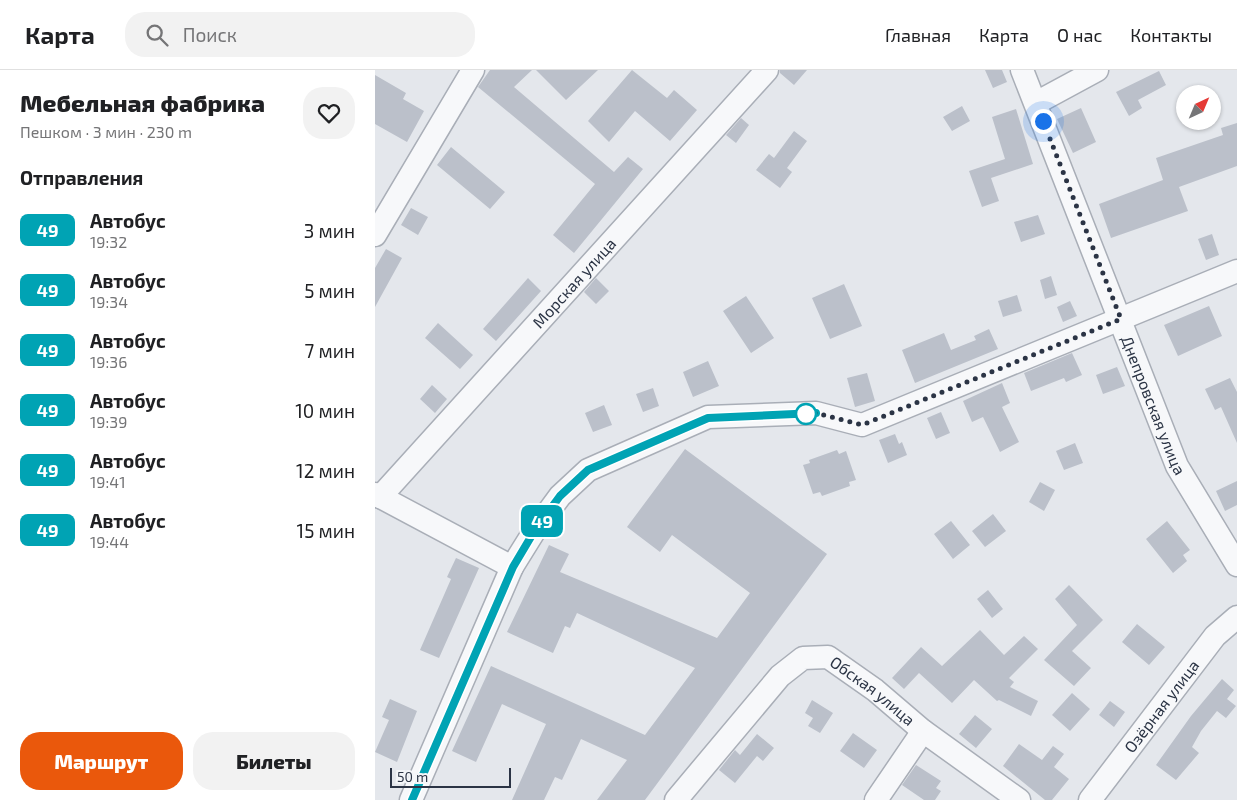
<!DOCTYPE html>
<html lang="ru">
<meta charset="utf-8">
<style>
:root{--surface:#fff;--page:#f2f2f2;--text:#202124;--muted:#757577;--line:#e0e0e0;--accent:#ea580c}
body{margin:0;font-family:"Exo 2",sans-serif;background:var(--page);color:var(--text);height:100vh;display:flex;flex-direction:column;font-size:19px;white-space:nowrap}
*{box-sizing:border-box;margin:0}
p{font-size:16px;color:var(--muted)}
.icon{flex:none;width:28px;height:28px;fill:none;stroke:currentColor;stroke-width:2;stroke-linecap:round;stroke-linejoin:round}
.map{position:relative;flex:1;overflow:hidden}
.drawer{display:flex;flex-direction:column;background:var(--surface);width:375px}
.drawer>*{flex:none}
.badge{padding:0 10px;border-radius:8px;font-size:18px;line-height:32px}
.needle{width:32px;rotate:44deg}
.controls{position:absolute;left:801px;top:15px;display:grid;gap:10px}
.controls a{display:grid;place-items:center;width:45px;height:45px;border-radius:50%;background:var(--surface);box-shadow:0 1px 4px #0004;font-size:25px}
.scale{position:absolute;left:15px;bottom:12px;width:121px;box-sizing:border-box;padding-left:5px;border:2px solid #2b3445;border-top:0;font-size:14px;line-height:18px;white-space:nowrap;color:#2b3445;-webkit-text-stroke:4px #f4f6f9;paint-order:stroke}
.you{position:absolute;width:25px;height:25px;margin:-12px;border:4px solid #fff;border-radius:50%;background:#1a73e8;box-shadow:0 0 0 8px #1a73e833}
.map>.badge{position:absolute;translate:-50% -50%;box-shadow:0 0 0 2px #fff}
h2{padding:0 20px;font-size:19px;line-height:45px}
.round{display:grid;place-items:center;flex:none;width:52px;height:52px;border-radius:20px;background:var(--page)}
.head{display:flex;align-items:center;justify-content:space-between;height:85px;padding:0 20px}
h1{font-size:24px;font-weight:800;line-height:38px}
.button{display:flex;gap:10px;margin-top:auto;padding:10px 20px}
.button a{flex:1;height:58px;border-radius:20px;background:var(--accent);color:#fff;font-size:20px;font-weight:800;line-height:58px;text-align:center}
.button a+a{background:var(--page);color:var(--text)}
ul{padding:0;list-style:none}
li{display:flex;align-items:center;gap:15px;height:60px;padding:0 20px}
li div{flex:1}
li b{display:block;font-size:19px}
li em{font-style:normal}
li .badge{min-width:55px;font-weight:700;text-align:center}
header{display:flex;align-items:center;gap:30px;box-sizing:border-box;height:70px;padding:0 25px;background:var(--surface);border-bottom:1px solid var(--line)}
header strong{font-size:24px}
nav{display:flex;gap:28px;margin-inline-start:auto;font-size:18px}
.search{width:350px;height:45px;background:var(--page);display:flex;align-items:center;gap:12px;box-sizing:border-box;padding:0 18px;border-radius:20px;color:var(--muted);font-size:19px}
main{display:flex;flex:1;min-height:0}
.map>svg:first-child{display:block}
.building{fill:#bbc0ca}
.lines{fill:none;stroke-linecap:round;stroke-linejoin:round}
.minor-casing{stroke:#a9aeb7;stroke-width:25}
.minor{stroke:#f7f8fa;stroke-width:22}
.line-casing{stroke:#fff;stroke-width:11}
.line{stroke:#00a3b4;stroke-width:8}
.walk{stroke:#2b3445;stroke-width:5;stroke-dasharray:0 9}
.stop-dot{fill:#fff;stroke:#00a3b4;stroke-width:2.5}
.labels{text-anchor:middle;stroke-width:4;stroke-linejoin:round;paint-order:stroke}
.street-label{font-size:16px;fill:#2b3445;stroke:#f4f6f9}
</style>
<header>
<strong>Карта</strong>
<div class="search"><svg class="icon" aria-label="search" viewBox="0 0 24 24"><circle cx="10" cy="10" r="6"/><path d="M15 15l6 6"/></svg>Поиск</div>
<nav><a>Главная</a><a>Карта</a><a>О нас</a><a>Контакты</a></nav>
</header>
<main>
<section class="drawer">
<div class="head"><div><h1>Мебельная фабрика</h1><p>Пешком · 3 мин · 230 m</p></div><a class="round"><svg class="icon" aria-label="heart" viewBox="0 0 24 24"><path d="M12 20l-8-8c-3-5 5-10 8-4 3-6 11-1 8 4z"/></svg></a></div>
<h2>Отправления</h2>
<ul>
<li><span class="badge" style="background:#00a3b4;color:#fff">49</span><div><b>Автобус</b><p>19:32</p></div><em>3 мин</em></li>
<li><span class="badge" style="background:#00a3b4;color:#fff">49</span><div><b>Автобус</b><p>19:34</p></div><em>5 мин</em></li>
<li><span class="badge" style="background:#00a3b4;color:#fff">49</span><div><b>Автобус</b><p>19:36</p></div><em>7 мин</em></li>
<li><span class="badge" style="background:#00a3b4;color:#fff">49</span><div><b>Автобус</b><p>19:39</p></div><em>10 мин</em></li>
<li><span class="badge" style="background:#00a3b4;color:#fff">49</span><div><b>Автобус</b><p>19:41</p></div><em>12 мин</em></li>
<li><span class="badge" style="background:#00a3b4;color:#fff">49</span><div><b>Автобус</b><p>19:44</p></div><em>15 мин</em></li>
</ul>
<div class="button"><a>Маршрут</a><a>Билеты</a></div>
</section>
<div class="map">
<svg width="862" height="730" viewBox="0 0 862 730">
<rect width="100%" height="100%" fill="#e4e7ec"/>
<path class="building" d="M115,0H157L139,17L239,102L253,87L268,99L199,183L178,165L220,114L103,17Z
M161,0H223L191,30Z
M257,0L292,28L299,20L322,40L295,71L260,41L234,72L213,51Z
M405,0H432L419,15L405,3Z
M610,0H627L632,12L618,18Z
M784,1L791,15L763,30L767,38L754,46L741,22Z
M0,5L31,23L28,29L49,41L32,72L0,54Z
M587,36L595,51L577,61L568,47Z
M706,38L721,72L698,83L682,49Z
M641,39L658,94L616,108L624,131L607,137L594,101L630,89L617,47Z
M366,48L374,55L361,73L351,65Z
M862,53V96L804,117L813,141L736,168L724,134L788,110L781,88L848,65L846,58Z
M419,61L432,71L412,98L417,102L405,118L381,100L394,84L399,88Z
M76,77L130,122L115,139L62,95Z
M36,138L53,147L43,165L26,155Z
M663,145L670,164L646,172L639,152Z
M837,164L844,185L831,190L823,169Z
M11,179L27,188L0,237V198Z
M676,206L682,225L670,229L665,210Z
M153,208L166,221L121,271L108,259Z
M221,208L234,221L221,234L209,222Z
M469,214L487,256L455,269L437,228Z
M642,225L647,241L628,247L623,231Z
M371,226L399,268L376,283L348,241Z
M695,231L702,246L688,252L682,237Z
M834,236L847,266L803,286L789,255Z
M63,253L98,285L85,299L50,268Z
M614,259L623,279L540,313L527,280L569,263L576,280L601,270L599,266Z
M697,283L707,305L691,312L689,308L656,321L649,303Z
M333,291L344,316L318,327L308,302Z
M742,297L750,316L728,324L721,305Z
M492,303L500,331L480,337L472,308Z
M855,308L862,322V373L846,337L840,340L830,319Z
M627,313L635,333L627,337L644,372L625,382L608,347L597,352L588,331Z
M57,315L72,329L60,343L45,329Z
M278,318L284,336L268,342L261,324Z
M229,335L237,355L218,362L210,343Z
M566,342L575,363L561,369L552,348Z
M520,364L524,374L527,372L532,385L513,393L504,370Z
M700,373L708,393L689,400L681,381Z
M310,379L452,484L270,730H222L252,690L206,669L187,710L180,707L169,730H137L171,654L127,634L101,692L77,681L116,596L270,665L320,598L202,543L195,558L190,556L178,583L132,562L174,475L194,484L185,502L342,568L375,523L297,465L285,482L252,457Z
M462,380L464,384L471,381L481,410L474,412L475,416L447,426L445,422L438,424L428,395L435,393L434,390Z
M862,411V435L850,441L841,421Z
M665,412L680,420L669,441L654,432Z
M618,444L631,461L610,477L597,461Z
M576,451L595,475L578,489L559,464Z
M792,451L815,480L808,485L812,491L798,503L771,469Z
M81,488L104,498L64,588L45,580L76,509L72,507Z
M694,515L728,550L697,581L716,598L699,616L669,590L702,555L680,529Z
M613,520L628,539L617,548L602,529Z
M762,554L790,577L774,595L747,572Z
M605,560L629,585L649,566L663,579L634,608L639,612L635,617L663,631L656,646L624,630L622,631L599,610L577,633L544,603L529,619L517,608L546,577L567,596Z
M847,609L859,620L852,629L861,636L851,648L842,641L826,661L817,677L824,683L801,710L781,695L816,646Z
M697,623L715,639L695,661L677,645Z
M15,629L42,641L22,692L0,682L14,650L7,647Z
M437,630L458,643L445,663L433,656L438,648L430,643Z
M735,631L750,642L739,657L724,645Z
M600,645L617,659L601,678L584,664Z
M478,663L502,680L489,698L465,681Z
M382,664L399,678L388,691L382,686L360,713L344,700L360,680L365,685Z
M644,674L667,690L678,676L689,684L679,697L694,709L677,730H670L628,696Z
M541,695L566,711L561,718L566,721L560,730H549L527,715Z"/>
<g class="lines">
<g class="minor-casing">
<g id="minor">
<path id="s1" d="M647,0L802,396L862,495"/>
<path d="M661,33L722,0"/>
<path d="M0,165L98,0"/>
<path d="M0,424L137,497"/>
<path id="s2" d="M5,427L392,0"/>
<path d="M36,730L137,497L160,460L185,426L213,400L333,347L441,343L487,355L862,201"/>
<path id="s3" d="M301,730L405,606L428,588L453,587L500,620L548,661L644,730"/>
<path d="M501,730L548,661"/>
<path id="s4" d="M715,730L840,566L862,547"/>
</g>
</g>
<use href="#minor" class="minor"/>
</g>
<g class="lines">
<g class="line-casing">
<path id="line" d="M37,730L138,497L160,460L185,426L213,400L333,348L441,343"/>
</g>
<use href="#line" class="line"/>
<path class="walk" d="M431,344L441,343L487,355L746,249L668,51"/>
</g>
<circle class="stop-dot" cx="431" cy="344" r="10"/>
<g class="labels">
<g class="street-label">
<text dy="6" stroke="none"><textPath href="#s2" startOffset="289">Морская улица</textPath></text>
<text dy="6" stroke="none"><textPath href="#s1" startOffset="360">Днепровская улица</textPath></text>
<text dy="6" stroke="none"><textPath href="#s3" startOffset="272">Обская улица</textPath></text>
<text dy="6" stroke="none"><textPath href="#s4" startOffset="118">Озёрная улица</textPath></text>
</g>
</g>
</svg>
<div class="controls">
<a><svg class="needle" viewBox="-14 -14 28 28"><path d="M0-13l5 13h-10z" fill="#e53935"/><path d="M0 13l5-13h-10z" fill="#757577"/></svg></a>
</div>
<div class="scale">50 m</div>
<div class="you" style="left:668px;top:51px"></div>
<b class="badge" style="left:167px;top:451px;background:#00a3b4;color:#fff">49</b>
</div>
</main>
